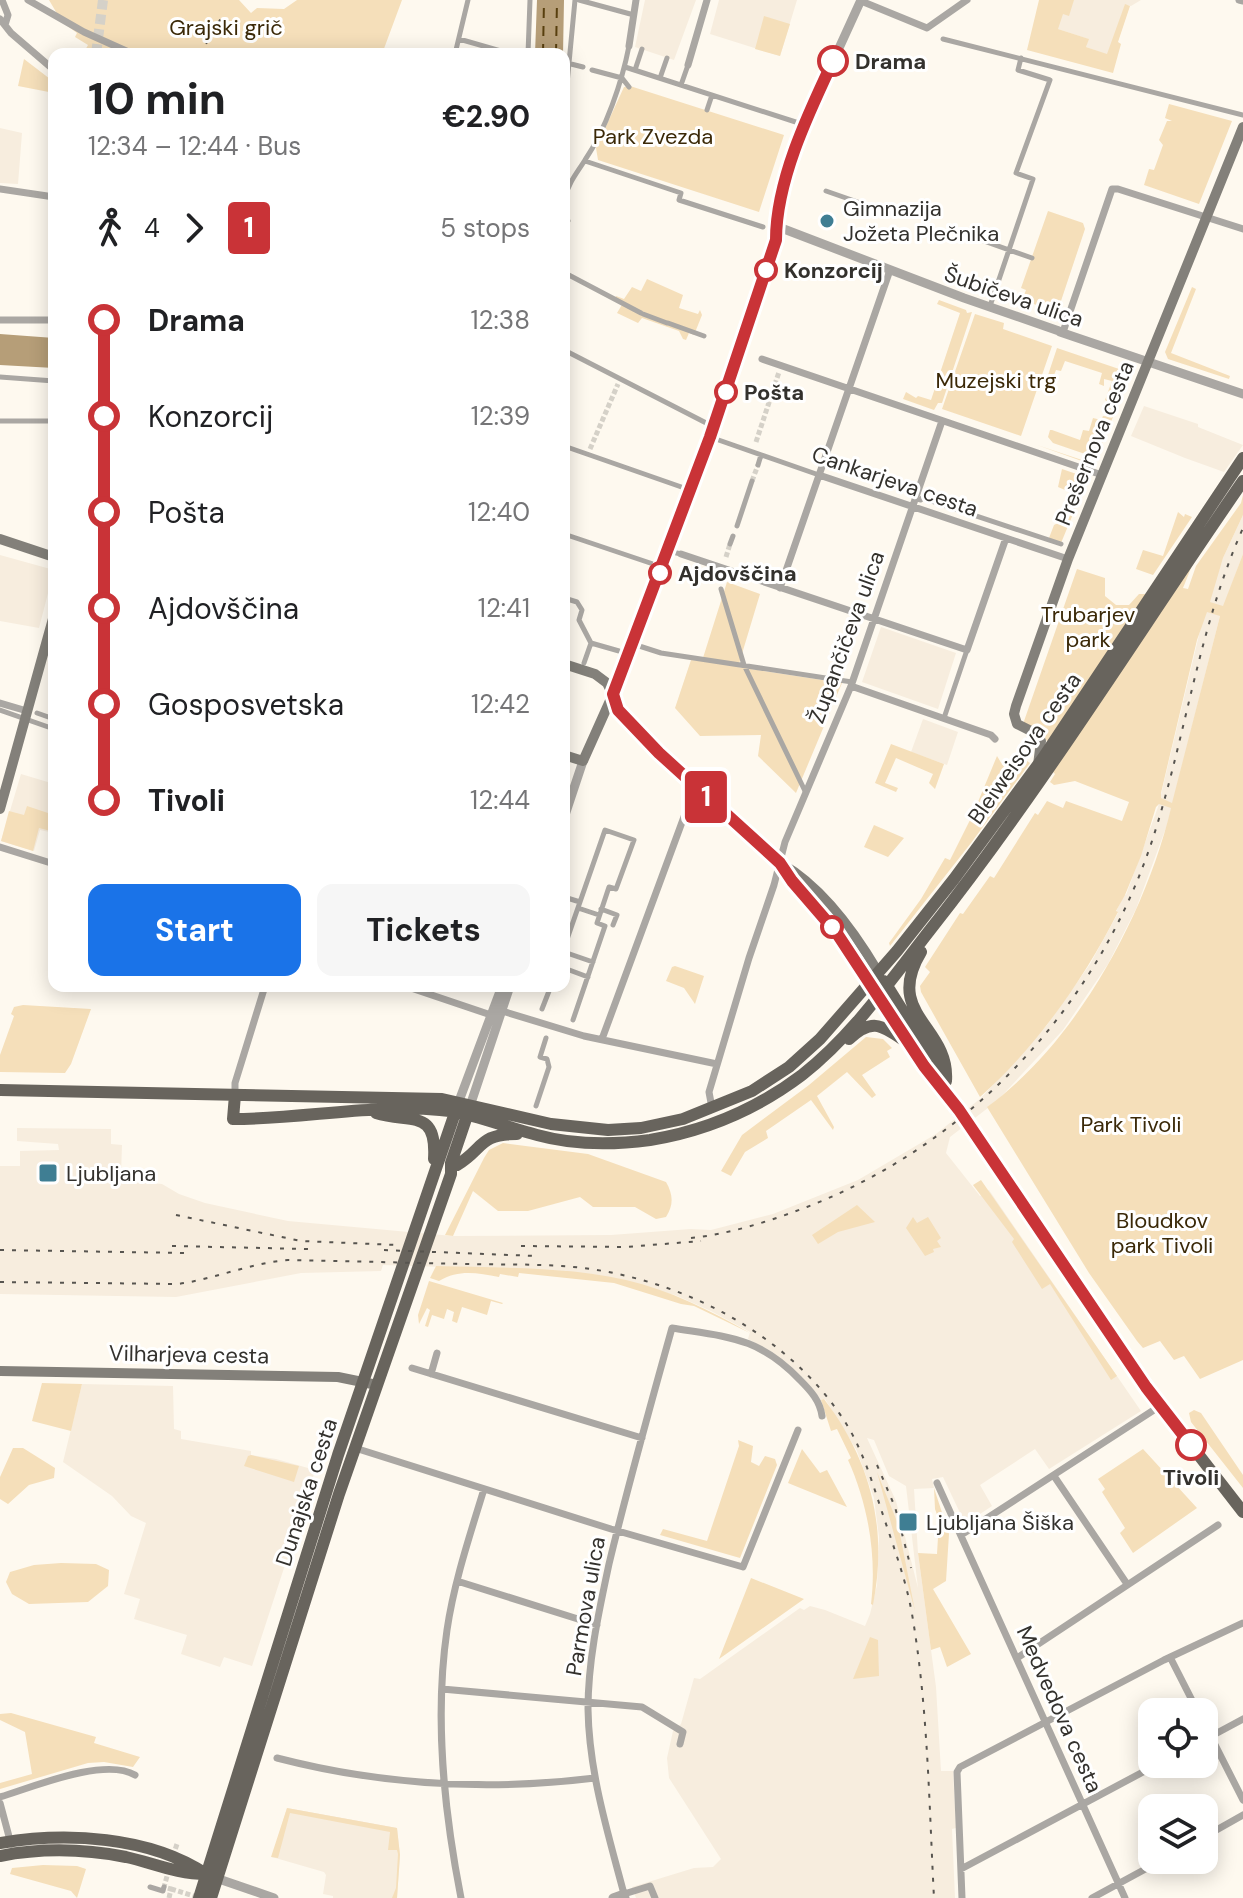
<!DOCTYPE html>
<meta charset="utf-8">
<style>
:root{--surface:#fff;--page:#f6f6f6;--text:#202124;--muted:#757577;--accent:#1a73e8}
body{margin:0;font-family:"DM Sans",sans-serif;background:var(--page);color:var(--text);height:100vh;display:flex;flex-direction:column;font-size:30px;white-space:nowrap}
*{box-sizing:border-box;margin:0}
p{font-size:26px;color:var(--muted)}
.icon{flex:none;width:44px;height:44px;fill:none;stroke:currentColor;stroke-width:2;stroke-linecap:round;stroke-linejoin:round}
.map{position:relative;flex:1;overflow:hidden}
.side{position:absolute;left:48px;top:48px;width:522px;height:944px;display:flex;flex-direction:column;background:var(--surface);border-radius:16px;box-shadow:0 4px 20px #0003}
.side>*{flex:none}
.badge{padding:0 16px;border-radius:6px;font-size:28px;line-height:52px}
.controls{position:absolute;left:1138px;top:1698px;display:grid;gap:16px}
.controls a{display:grid;place-items:center;width:80px;height:80px;border-radius:16px;background:var(--surface);box-shadow:0 4px 20px #0003;font-size:40px}
.map>.badge{position:absolute;translate:-50% -50%;box-shadow:0 0 0 4px #fff}
.legs{display:flex;align-items:center;gap:12px;height:88px;padding:0 40px;font-size:26px}
.legs p{margin-inline-start:auto}
.overview{display:flex;align-items:center;justify-content:space-between;height:136px;padding:0 40px}
h1{font-size:44px;font-weight:700;line-height:60px}
.primary-button{display:flex;gap:16px;margin-top:auto;padding:16px 40px}
.primary-button a{flex:1;height:92px;border-radius:16px;background:var(--accent);color:#fff;font-size:32px;font-weight:700;line-height:92px;text-align:center}
.primary-button a+a{background:var(--page);color:var(--text)}
ul{padding:0 40px;list-style:none}
li{display:flex;align-items:center;gap:28px;height:96px;font-size:30px}
li i{display:grid;place-items:center;width:12px;height:100%;margin:0 10px;background:currentColor}
li i::after{content:'';width:20px;height:20px;margin:-10px;border:6px solid;border-radius:50%;background:var(--surface)}
li p{margin-inline-start:auto}
li:first-child i{background:linear-gradient(#0000 50%,currentColor 0)}
li:last-child i{background:linear-gradient(currentColor 50%,#0000 0)}
.map>svg:first-child{display:block}
.built{fill:#f7edde;fill-rule:evenodd}
.green{fill:#f5dfba;fill-rule:evenodd}
.water{fill:#b69e78}
.lines{fill:none;stroke-linecap:round;stroke-linejoin:round}
.ferry{stroke:#583f0e;stroke-width:2;stroke-dasharray:10 8;stroke-linecap:butt}
.pedestrian-tunnel{stroke:#d5d1c8;stroke-width:5;stroke-dasharray:5 2.5;stroke-linecap:butt}
.secondary-tunnel{stroke:#d5d1c8;stroke-width:10;stroke-dasharray:10 5;stroke-linecap:butt}
.pedestrian{stroke:#aaa7a3;stroke-width:5}
.minor{stroke:#aaa7a3;stroke-width:7}
.tertiary{stroke:#aaa7a3;stroke-width:9}
.secondary{stroke:#83807a;stroke-width:10}
.primary{stroke:#68645d;stroke-width:12}
.rail{stroke:#57544f;stroke-width:2;stroke-dasharray:4 8;stroke-linecap:butt}
.line-1-casing{stroke:#fff;stroke-width:18}
.line-1{stroke:#c93337;stroke-width:12}
.stop-1-dot{fill:#fff;stroke:#c93337;stroke-width:4}
.poi-dot{fill:#3f7e93;stroke:#fff;stroke-width:3}
.labels{text-anchor:middle;stroke-width:6;stroke-linejoin:round;paint-order:stroke}
.park-label{font-size:22px;fill:#3b2908;stroke:#fff}
.stop-label{font-size:22px;font-weight:bold;fill:#33312d;stroke:#fff;text-anchor:start}
.poi-label{font-size:22px;fill:#33312d;stroke:#fff;text-anchor:start}
.street-label{font-size:22px;fill:#33312d;stroke:#fff}
</style>
<div class="map">
<svg width="1243" height="1898" viewBox="0 0 1243 1898">
<rect width="100%" height="100%" fill="#fef9ef"/>
<path class="built" d="M645,0H696L674,60L635,47Z
M719,0H797L780,56L710,34Z
M1047,0H1141L1131,6L1125,5L1108,55L1086,47L1088,39L1058,29Z
M0,128L22,133L18,184L0,183Z
M1144,406L1198,424V427L1243,445L1224,472L1185,458L1131,436Z
M1243,515V554L1220,616L1167,825L1136,909L1108,964L1063,1030L997,1101L950,1137L946,1153L980,1196L989,1190L1141,1411L1049,1469L1035,1449L980,1485L992,1506L971,1520L967,1521L961,1515L943,1477L932,1479L934,1488L914,1489L918,1553L936,1687L941,1771H953L956,1828L952,1829L955,1898H636L632,1887L694,1868L713,1867L721,1859L669,1778L667,1758L673,1731L681,1724L694,1678L700,1679L800,1608L804,1610L810,1606L825,1610L865,1626L870,1614L877,1585L879,1537L874,1498L857,1451L825,1399L821,1400L802,1377L772,1352L748,1339L750,1332L711,1311L675,1295L565,1271L383,1265L381,1271L301,1273L176,1297L0,1294V1166H20V1151L59,1150L58,1144L17,1141V1128L111,1129V1144L122,1145L121,1174L127,1175L128,1181L162,1184L179,1194L205,1203L288,1221L453,1236L611,1235L691,1229L711,1230L773,1214L858,1180L936,1134L981,1098L1047,1025L1090,964L1118,913L1116,912L1124,894L1126,895L1158,807L1204,614L1223,558ZM867,1438L874,1440L889,1476L906,1486L918,1588L896,1501Z
M0,555L54,570L39,628L0,621Z
M881,627L956,653L938,709L862,682Z
M923,719L958,732L947,765L911,752Z
M21,774L51,783L54,774V833L40,830L34,851L1,841Z
M82,1384L173,1386L174,1429L181,1431V1439L251,1451V1455L276,1459L315,1470L289,1560L284,1568L252,1666L224,1657L220,1667L181,1654L187,1635L134,1619L140,1599L124,1594L146,1523L131,1516L112,1496L63,1462Z
M287,1808L397,1828L400,1855L397,1898H333V1896L323,1894L326,1875L324,1872L272,1857Z"/>
<path class="green" d="M49,0H239L251,13L257,8L284,9L297,0H402L382,54H83L88,45L75,37L77,33L62,22Z
M1039,0H1074L1069,16L1063,14L1058,29L1089,39L1086,47L1107,54L1125,4L1130,6L1118,42L1121,44L1113,73L1027,50Z
M764,16L790,24L780,56L755,49Z
M24,59L54,82V93L18,86Z
M630,86L784,135L759,212L598,160L596,148L624,87Z
M1169,104L1232,121L1199,204L1144,185L1149,169L1154,170L1163,145L1159,140L1167,121H1172L1165,118Z
M1048,211L1083,223L1085,229L1060,304L1054,302L1051,310L1022,300L1026,290L1021,288Z
M647,279L683,295L679,308L698,314L700,310L702,315L694,335L689,333L686,340L683,339L679,331L642,318L638,323L617,313L623,303L615,298L616,296L624,299L632,287L641,291Z
M1192,287L1196,289L1171,353L1230,376L1229,379L1168,359L1165,352Z
M939,300L966,310L967,313L972,312L942,403H938L934,410L903,399L906,392L916,398L918,396L931,400L960,313L937,304Z
M975,314L1004,323L1003,329L1052,346L1021,436L942,409Z
M1057,348L1122,370V373L1130,376L1115,413L1106,407L1108,402L1105,400L1112,381L1104,379V386L1099,384L1102,373L1065,361L1061,371L1056,370L1050,385L1045,384Z
M1103,416L1113,417L1093,465L1037,445L1091,463L1100,439L1095,438L1088,455L1053,443L1048,437L1050,430H1052L1080,440L1083,430L1089,431L1093,418L1101,420Z
M1062,469L1088,478L1061,543L1049,538L1054,525L1062,521L1067,522L1073,509L1067,506L1072,493L1058,487Z
M1243,495V515L1223,558L1210,602L1223,606L1243,554V1360L1200,1379L1184,1356L1174,1360L1160,1341L1143,1348L1137,1341L1089,1273L987,1107C1076,1043 1146,914 1171,808L1159,804L1156,807L1141,856L1125,895L1116,911L1118,912C1083,981 1036,1047 980,1097L921,992L920,986L930,972L925,967L960,913L963,914L990,876L994,878L1035,813L1038,815L1047,801L1063,808L1066,801L1122,821L1129,802L1075,781L1054,785L1050,782L1055,774L1053,772L1193,563L1183,588L1188,589L1196,566L1241,503ZM1207,612L1220,616L1172,803L1161,798V793L1197,640Z
M1178,512L1184,517L1185,514L1192,517L1153,575L1136,569L1143,550L1163,556Z
M1077,569L1105,578V596L1116,605H1129L1139,594H1146L1048,742L1038,731L1023,724Z
M727,582L760,594L738,667L842,683L796,793L758,756L761,735L700,736L675,708L691,660L702,661Z
M891,744L944,764L935,789L929,783L933,774L896,758L885,783L898,788L896,792L875,783Z
M997,756C1002,764 1005,773 1018,771L1027,761L1030,763L971,843L890,946L889,943L921,899L945,858L950,860L973,814Z
M27,806L54,815L51,831L39,828L33,851L1,841L9,811L24,815Z
M874,825L904,838L888,857L864,847Z
M675,966L704,976L695,1004L684,988L666,981L672,967Z
M23,1005L91,1009L71,1064L65,1073L0,1072V1055L14,1016L11,1014L14,1007Z
M866,1037L883,1039L892,1048L887,1051L890,1057L862,1075L876,1095L872,1098L847,1072L817,1096L834,1127L833,1130L811,1100L766,1131L768,1138L745,1152L731,1176L721,1171L742,1135L809,1085Z
M503,1143L588,1154L666,1182C673,1194 674,1205 666,1217L656,1219L635,1207H593L580,1197L528,1211H498L473,1191L453,1236L445,1235L484,1158L489,1150Z
M981,1180L1117,1376L1111,1380L1050,1284L1042,1289L1012,1242L1014,1239L973,1185Z
M857,1205L875,1222L838,1232L818,1244L812,1235Z
M913,1217L917,1223L928,1217L941,1238L937,1241L941,1247L933,1249L934,1252L925,1256L906,1228Z
M436,1266C499,1268 564,1266 626,1280C670,1290 711,1311 750,1333L694,1306L681,1304L614,1283L519,1273L518,1277L500,1274L499,1277C477,1273 459,1269 439,1281L430,1278Z
M429,1281L503,1303L502,1304L491,1301L487,1315L462,1307L457,1323L452,1321L454,1312L447,1309L444,1319L432,1315L428,1327L425,1326L430,1310L427,1308L419,1324L418,1315Z
M42,1383L82,1384L71,1431L32,1421Z
M824,1399C871,1460 888,1529 873,1605L871,1604C877,1556 868,1504 848,1460L851,1458L837,1429L831,1431L821,1400Z
M1194,1410L1201,1413L1243,1475V1488L1191,1422L1189,1413Z
M738,1440L753,1446L751,1462L759,1466L765,1456L775,1459L777,1465L740,1558L660,1535L663,1529L707,1541L739,1446Z
M13,1448H23L55,1468L54,1478L29,1485L8,1504L0,1499V1477Z
M802,1449L820,1473L827,1470L847,1507L788,1483Z
M1143,1449L1197,1508L1133,1553L1120,1533L1125,1528L1102,1492L1105,1489L1098,1479Z
M251,1455L299,1466L294,1482L244,1466L248,1456Z
M877,1472L898,1524L915,1611Z
M934,1488L949,1534L946,1581L933,1589L971,1654L947,1667L940,1647L931,1650L918,1553L937,1554L939,1520L935,1509Z
M61,1563L96,1564L109,1570L108,1586L88,1602L29,1604L12,1594L6,1582L10,1572L34,1565Z
M751,1578L804,1599L719,1659Z
M870,1637L878,1640L879,1676L853,1679Z
M11,1713L96,1737L94,1743L140,1757L133,1767L104,1762L88,1763L0,1789V1783L32,1774L25,1732L0,1720V1714Z
M287,1808L397,1828L400,1855L397,1898H392L396,1888L398,1854L397,1850H388L390,1832L290,1813L278,1858L271,1857Z
M43,1865L77,1866L86,1869L77,1898L71,1891L10,1874L12,1868Z"/>
<path class="water" d="M537,0H564L563,54H535Z
M0,334L54,338V368L0,365Z"/>
<g class="lines">
<path class="ferry" d="M543,54L544,0
M556,54L557,0"/>
<path class="pedestrian-tunnel" d="M756,442L779,372
M590,449L618,384
M752,481L758,465
M726,557L730,544
M173,1856L177,1844
M171,1889L197,1897
M169,1898L171,1889L164,1887L169,1869"/>
<path class="secondary-tunnel" d="M96,54L103,0"/>
<path class="pedestrian" d="M579,0L634,15
M459,39L511,54
M943,39L1243,115
M455,54L468,0
M528,54L530,0
M571,64L583,67
M625,67L805,125
M592,70L622,78L629,87
M635,70L642,49
M660,78L667,58
M681,85L688,65
M707,110L712,95
M564,115L575,0
M585,161L681,193L679,200L763,227
M826,191L892,214
M564,199C571,179 575,176 585,160C606,129 622,82 629,46
M564,219L568,221
M953,230L1032,258
M565,273L641,313
M990,306L1033,179L1016,173L1050,80L1018,70L1021,58
M643,314L667,323
M668,323L704,336
M564,350L714,427
M0,377L54,381
M0,421H54
M710,437L819,475
M564,446L690,490
M758,465L761,455
M916,499L921,500L922,498L1061,544
M737,526L752,481
M564,534L662,567
M730,544L733,536
M668,551L681,554
M721,589L744,665L805,791
M564,598L577,602L582,610L579,620L591,643L584,663
M591,643L619,651
M633,644L661,653L852,682
M0,710L54,729
M37,713L54,719
M944,718L967,650
M564,897L580,902
M578,908L599,915
M601,909L617,915L613,925
M564,948L605,830L634,840L616,889L609,887L597,923L605,926L573,1020
M564,952L593,962
M564,968L588,977
M542,1009L551,986
M536,1106L549,1067L547,1059L540,1057L546,1038
M150,1887L163,1891L164,1887"/>
<path class="minor" d="M2,0L8,15L5,25
M28,0L84,32L133,54
M1239,0L1243,1
M861,1L927,28L967,0
M0,19L11,33L54,70
M629,46L636,0
M688,65L707,0
M0,189L54,197
M0,320H54
M1063,332L1112,189H1118L1243,229
M762,359L1102,475
M819,475L1068,559
M681,554L967,650L1006,538
M780,588L890,270
M851,686L991,735L995,739
M0,703L27,711
M0,847L54,864
M405,986L494,1016
M502,1011L584,1036L717,1064
M602,1039L695,787
M235,1095V1083L265,986
M712,1108L709,1092L749,958L774,885L785,842L851,686L942,421
M412,1368L642,1438
M431,1374L437,1353
M355,1448L611,1529L743,1567L798,1430
M1054,1476L1127,1584
M937,1483L1125,1898
M961,1535L1160,1406
M457,1581L597,1625
M1170,1657L1198,1712
M1017,1658L1218,1525
M442,1689L642,1707L683,1732L680,1744
M1204,1723L1243,1800
M1204,1740L1243,1719
M277,1758C381,1785 489,1791 595,1778
M0,1797C33,1787 104,1757 135,1775
M0,1803L11,1844
M1204,1837L1243,1815
M961,1869L1158,1764
M461,1898C444,1811 434,1719 447,1630C454,1582 470,1535 484,1489
M655,1898L650,1886L624,1894C608,1833 589,1773 588,1709C588,1660 599,1611 609,1564C628,1485 650,1407 672,1328C728,1337 759,1337 800,1380C811,1391 820,1401 822,1416
M962,1898L957,1772L960,1767L1164,1660L1243,1623
M1092,1898L1162,1860"/>
<path class="tertiary" d="M861,0L809,114L776,215V226L964,298L1059,331
M1060,332L1243,394
M564,818L583,761
M459,1101L502,986
M471,1103L510,986
M213,1877L274,1898
M613,1898L624,1894L625,1898"/>
<path class="secondary" d="M0,539L54,557
M564,664L595,674L607,683L622,713L675,768L780,863L792,881L836,932L869,982
M564,755L583,761L613,694
M1038,765L1041,741L1035,733L1017,724L1014,714L1016,706L1068,559L1243,127
M0,809L54,615
M782,864C822,887 855,933 878,972
M0,1371L338,1377L377,1385"/>
<path class="primary" d="M921,952C883,1015 950,1026 946,1081
M884,981L942,1074
M875,992L1146,1387L1243,1512
M849,1039C871,1019 880,1024 902,1039
M0,1090L442,1099L551,1124L608,1130L641,1128L683,1119L752,1091L789,1067L820,1039L897,951L954,879L1043,758L1243,458
M235,1095L233,1119C302,1119 371,1104 440,1110C473,1113 505,1127 537,1135C573,1145 613,1145 650,1140C705,1131 757,1109 802,1075C852,1036 891,980 930,930C1043,787 1139,631 1243,481
M376,1113C411,1124 437,1108 434,1159
M457,1165C484,1149 478,1134 517,1134
M0,1843C66,1832 149,1836 206,1874
M0,1856C41,1848 85,1849 126,1857C153,1863 177,1874 206,1874
M199,1898L338,1455L457,1107
M211,1898L339,1494L451,1174V1163L469,1110"/>
<path class="rail" d="M200,54L224,13
M176,1215L301,1241L397,1245
M691,1238C730,1234 770,1221 807,1207C971,1143 1097,1007 1152,841C1186,737 1198,629 1243,528
M172,1246L308,1249
M521,1246L626,1247L701,1241
M0,1250L184,1253
M384,1250L536,1256
M0,1282L178,1284C215,1279 250,1263 288,1260C349,1261 409,1263 470,1264C514,1265 559,1263 603,1271C698,1288 795,1341 847,1425C864,1453 873,1485 883,1515C894,1548 906,1580 912,1614C928,1707 929,1804 934,1898
M877,1465L895,1507L911,1568"/>
</g>
<g class="lines">
<g class="line-1-casing">
<path id="line-1" d="M833,61C808,114 776,181 776,240L710,437L613,694L618,710L659,753L780,863L792,881L836,932L924,1066L959,1110L1146,1387L1191,1445"/>
</g>
<use href="#line-1" class="line-1"/>
</g>
<g class="stop-1-dot">
<circle cx="833" cy="61" r="14"/>
<circle cx="766" cy="270" r="10"/>
<circle cx="726" cy="392" r="10"/>
<circle cx="660" cy="573" r="10"/>
<circle cx="832" cy="927" r="10"/>
<circle cx="1191" cy="1445" r="14"/>
</g>
<g class="poi-dot">
<circle cx="827" cy="221" r="8"/>
<rect x="38" y="1163" width="20" height="20" rx="4"/>
<rect x="898" y="1512" width="20" height="20" rx="4"/>
</g>
<g class="labels">
<g class="park-label">
<text x="226" y="35">Grajski grič</text>
<text x="653" y="144">Park Zvezda</text>
<text x="996" y="388">Muzejski trg</text>
<text x="1088" y="622">Trubarjev<tspan x="1088" dy="25">park</tspan></text>
<text x="1131" y="1132">Park Tivoli</text>
<text x="1162" y="1228">Bloudkov<tspan x="1162" dy="25">park Tivoli</tspan></text>
</g>
<g class="stop-label">
<text x="855" y="69">Drama</text>
<text x="784" y="278">Konzorcij</text>
<text x="744" y="400">Pošta</text>
<text x="678" y="581">Ajdovščina</text>
<text x="1191" y="1485" text-anchor="middle">Tivoli</text>
</g>
<g class="poi-label">
<text x="843" y="216">Gimnazija<tspan x="843" dy="25">Jožeta Plečnika</tspan></text>
<text x="66" y="1181">Ljubljana</text>
<text x="926" y="1530">Ljubljana Šiška</text>
</g>
<g class="street-label">
<text transform="translate(1014 296) rotate(19)" y="8">Šubičeva ulica</text>
<text transform="translate(1094 443) rotate(-68)" y="8">Prešernova cesta</text>
<text transform="translate(895 481) rotate(19)" y="8">Cankarjeva cesta</text>
<text transform="translate(846 637) rotate(-70)" y="8">Župančičeva ulica</text>
<text transform="translate(1024 748) rotate(-55)" y="8">Bleiweisova cesta</text>
<text transform="translate(189 1354) rotate(1)" y="8">Vilharjeva cesta</text>
<text transform="translate(306 1492) rotate(-72)" y="8">Dunajska cesta</text>
<text transform="translate(585 1606) rotate(-80)" y="8">Parmova ulica</text>
<text transform="translate(1060 1709) rotate(66)" y="8">Medvedova cesta</text>
</g>
</g>
</svg>
<div class="controls">
<a><svg class="icon" aria-label="locate" viewBox="0 0 24 24"><circle cx="12" cy="12" r="6"/><path d="M12 2v4M12 18v4M2 12h4M18 12h4"/></svg></a>
<a><svg class="icon" aria-label="layers" viewBox="0 0 24 24"><path d="M12 4l9 5-9 5-9-5zM3 14l9 5 9-5"/></svg></a>
</div>
<b class="badge" style="left:706px;top:797px;background:#c93337;color:#fff">1</b>
<section class="side">
<div class="overview"><div><h1>10 min</h1><p>12:34 – 12:44 · Bus</p></div><b>€2.90</b></div>
<div class="legs"><svg class="icon" aria-label="walk" viewBox="0 0 24 24"><circle cx="13" cy="4" r="2"/><path d="M13 8l-2 6 4 7M11 14l-3 7M7 12l3-4h3l4 4"/></svg>4<svg class="icon" aria-label="forward" viewBox="0 0 24 24"><path d="M9 5l7 7-7 7"/></svg><b class="badge" style="background:#c93337;color:#fff">1</b><p>5 stops</p></div>
<ul>
<li><i style="color:#c93337"></i><b>Drama</b><p>12:38</p></li>
<li><i style="color:#c93337"></i><span>Konzorcij</span><p>12:39</p></li>
<li><i style="color:#c93337"></i><span>Pošta</span><p>12:40</p></li>
<li><i style="color:#c93337"></i><span>Ajdovščina</span><p>12:41</p></li>
<li><i style="color:#c93337"></i><span>Gosposvetska</span><p>12:42</p></li>
<li><i style="color:#c93337"></i><b>Tivoli</b><p>12:44</p></li>
</ul>
<div class="primary-button"><a>Start</a><a>Tickets</a></div>
</section>
</div>
